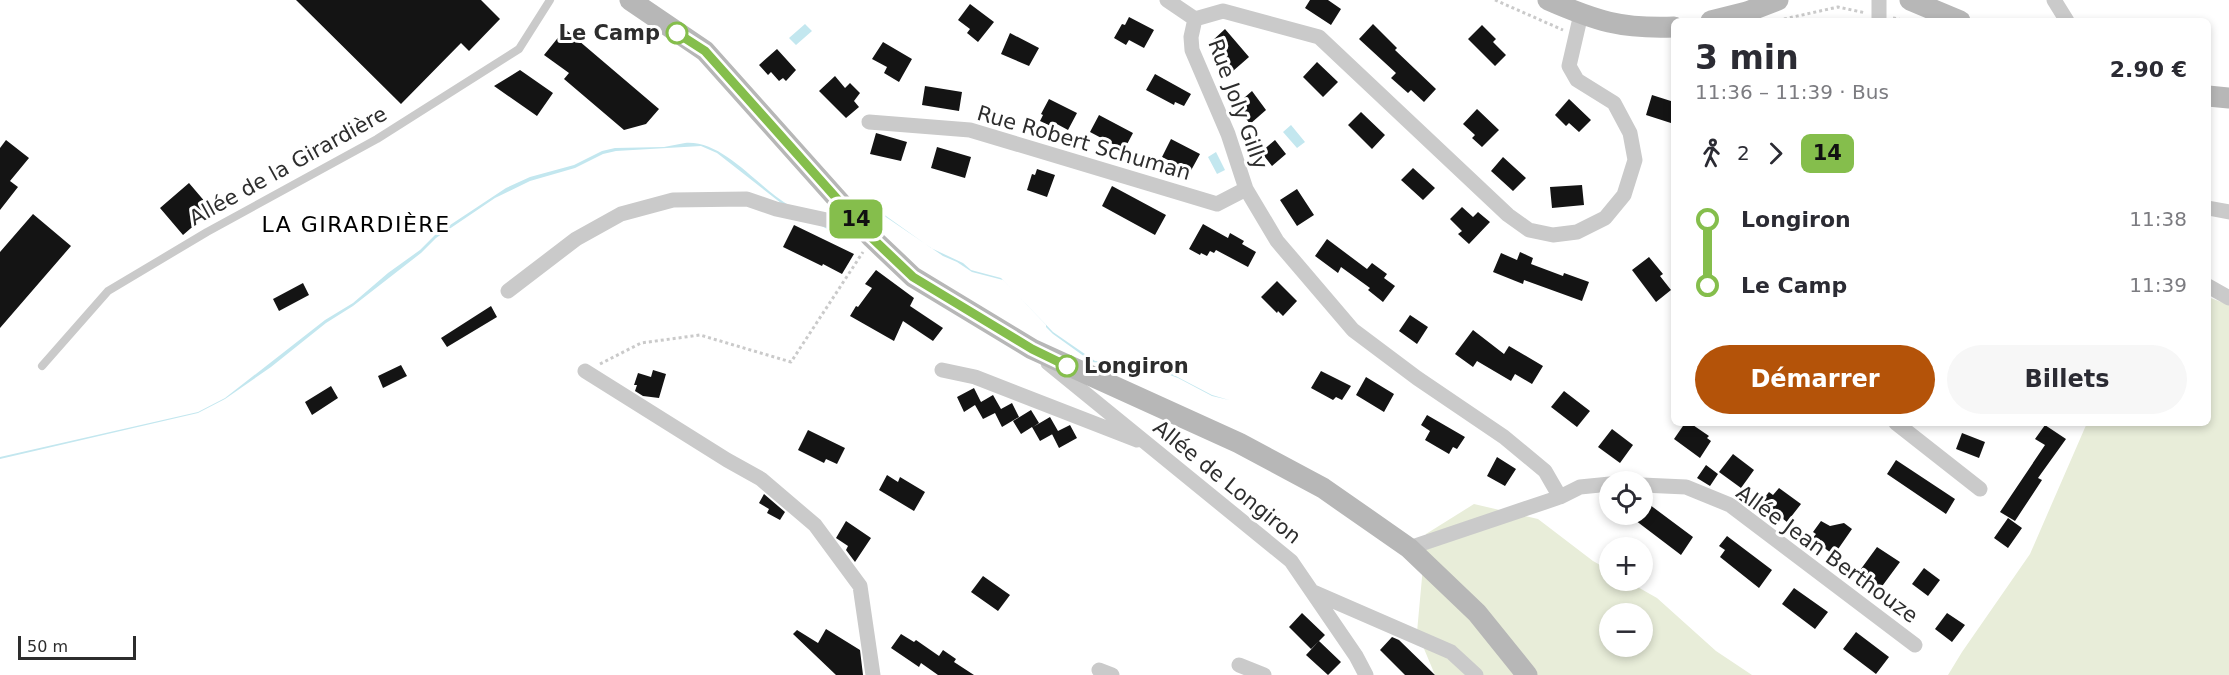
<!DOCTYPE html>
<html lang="fr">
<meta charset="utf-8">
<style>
:root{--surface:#fff;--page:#f7f7f7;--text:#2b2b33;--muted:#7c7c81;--accent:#b45309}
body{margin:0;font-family:"DejaVu Sans",sans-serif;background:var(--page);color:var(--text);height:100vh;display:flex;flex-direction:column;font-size:22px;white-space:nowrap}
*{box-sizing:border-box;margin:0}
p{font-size:20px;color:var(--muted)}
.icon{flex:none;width:33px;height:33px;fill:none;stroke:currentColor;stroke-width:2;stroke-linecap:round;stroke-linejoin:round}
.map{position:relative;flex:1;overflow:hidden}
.drawer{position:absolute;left:1671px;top:18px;width:540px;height:408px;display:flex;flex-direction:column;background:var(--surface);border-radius:9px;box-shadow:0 3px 9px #0003}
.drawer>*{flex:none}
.badge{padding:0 12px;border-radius:9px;font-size:21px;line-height:39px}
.buttons{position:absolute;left:1599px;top:471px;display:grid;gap:12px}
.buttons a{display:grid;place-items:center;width:54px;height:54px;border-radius:50%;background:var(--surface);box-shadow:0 3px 9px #0003;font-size:30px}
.scale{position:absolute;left:18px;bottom:15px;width:118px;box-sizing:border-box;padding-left:6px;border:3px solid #2d2d2d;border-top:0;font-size:16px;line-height:21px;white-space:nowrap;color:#2d2d2d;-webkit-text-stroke:4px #fff;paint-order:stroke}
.map>.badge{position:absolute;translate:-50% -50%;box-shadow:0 0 0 3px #fff}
.legs{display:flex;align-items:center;gap:9px;height:66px;padding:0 24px;font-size:20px}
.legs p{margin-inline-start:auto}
.head{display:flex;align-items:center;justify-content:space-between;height:102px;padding:0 24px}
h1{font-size:33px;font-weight:700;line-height:45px}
.primary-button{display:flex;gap:12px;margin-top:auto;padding:12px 24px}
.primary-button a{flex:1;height:69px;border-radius:36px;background:var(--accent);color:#fff;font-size:24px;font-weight:700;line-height:69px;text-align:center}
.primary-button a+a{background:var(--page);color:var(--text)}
ul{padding:0 24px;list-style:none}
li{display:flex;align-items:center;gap:21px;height:66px;font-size:22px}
li i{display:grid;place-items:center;width:9px;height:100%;margin:0 8px;background:currentColor}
li i::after{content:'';width:15px;height:15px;margin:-8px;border:4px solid;border-radius:50%;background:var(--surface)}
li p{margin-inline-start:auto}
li:first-child i{background:linear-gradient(#0000 50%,currentColor 0)}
li:last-child i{background:linear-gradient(currentColor 50%,#0000 0)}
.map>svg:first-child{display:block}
.green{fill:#e8edd9;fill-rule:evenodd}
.water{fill:#c3e7ef}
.building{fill:#141414}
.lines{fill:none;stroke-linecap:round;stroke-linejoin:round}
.path{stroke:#cacaca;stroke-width:3;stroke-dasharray:3 3;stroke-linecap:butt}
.lane{stroke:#cacaca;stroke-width:8}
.street{stroke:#cacaca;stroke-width:15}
.secondary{stroke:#b7b7b7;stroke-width:21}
.line-1-casing{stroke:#fff;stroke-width:14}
.line-1{stroke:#85be4c;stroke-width:9}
.stop-1-dot{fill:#fff;stroke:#85be4c;stroke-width:3}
.labels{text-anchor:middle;stroke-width:6;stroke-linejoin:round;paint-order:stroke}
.stop-label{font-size:21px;font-weight:bold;fill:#2d2d2d;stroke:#fff;text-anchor:end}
.street-label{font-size:21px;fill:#2d2d2d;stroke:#fff}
.neighbourhood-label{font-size:22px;letter-spacing:1.5px;fill:#000;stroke:#fff}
</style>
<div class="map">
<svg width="2229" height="675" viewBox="0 0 2229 675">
<rect width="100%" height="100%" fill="#fff"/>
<path class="green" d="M2208,297L2229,305V675H1948L1962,652L2030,554L2087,423H2208Z
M1474,504L1538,519L1593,561L1609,570L1610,580L1627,581L1657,598L1716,651L1752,675H1435L1417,632L1426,534ZM1610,614H1642V646H1610Z"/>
<path class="water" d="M805,24L812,31L796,45L789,38Z
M1291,125L1305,142L1297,148L1283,132Z
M685,143C724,140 757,187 790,206C806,216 827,222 846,229L834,232L829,230L786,207L717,153L701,146L616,151L603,154L575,168L530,181L495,198L436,238L421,253L353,306L326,323L271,367L225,399L198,413L0,459V457L198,412L225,398L325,320L353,303L388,273L420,250L435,235L506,188L530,177L574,165L602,151L615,148L664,147Z
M1216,152L1225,170L1217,174L1208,157Z
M871,210L879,211L931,248L963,263L971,270L1001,278L1053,332L1095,361L1136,364L1168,372L1212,395L1229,400L1212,396L1178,378L1162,372L1136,366L1092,362L1053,334L1046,327V325L1003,280L972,272L957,262L943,256L880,213L875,212L868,215L867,213Z"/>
<path class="building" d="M296,0H481L500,19L469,51L461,43L401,104Z
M1310,0H1328L1341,9L1331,25L1305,8Z
M970,4L994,22L978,42L967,33L970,29L958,20Z
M1129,17L1154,30L1144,48L1129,40L1126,45L1114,38L1122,24L1125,25Z
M1373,24L1397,48L1395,50L1436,89L1424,102L1411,90L1408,93L1391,78L1396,73L1359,39Z
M1482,25L1496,39L1493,42L1506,55L1495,66L1468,39Z
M565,29L659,109L646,124L624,130L564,79L569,73L544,55Z
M1225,29L1249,57L1233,71L1211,42Z
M1010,33L1039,48L1029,66L1001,54Z
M883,42L912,59L899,82L884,73L887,67L872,59Z
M777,49L796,70L786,81L783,78L779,81L771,72L768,75L759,65Z
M1317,62L1338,82L1323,97L1303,77Z
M520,70L553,93L537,116L494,86Z
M1155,74L1191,94L1184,106L1175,102L1174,105L1146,90Z
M835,76L845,88L850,83L860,93L854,101L859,107L846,118L819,91Z
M925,86L962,92L959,111L922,105Z
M1252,91L1266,110L1250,124L1236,105Z
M1652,95L1674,102V124L1646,115Z
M1049,99L1077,113L1068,130L1055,123L1053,127L1040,121L1043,115L1041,114Z
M1569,99L1591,120L1579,132L1569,123L1566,126L1555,115Z
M1477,109L1499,130L1482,147L1472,138L1475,135L1463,124Z
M1361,112L1385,135L1372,149L1348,125Z
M1099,115L1133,133L1124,150L1090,132Z
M876,133L907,142L901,161L870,154Z
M1171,139L1200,154L1188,176L1172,167L1174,163L1162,157Z
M6,140L29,158L10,181L18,187L0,210V148Z
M1275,140L1286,154L1272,166L1261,152Z
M937,147L971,157L965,178L931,168Z
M1503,157L1526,178L1513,191L1491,171Z
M1413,168L1435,188L1423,200L1401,180Z
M1037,169L1055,175L1047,197L1027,190L1032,174L1035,175Z
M189,183L212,210L183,235L160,208Z
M1582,185L1584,205L1552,208L1550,187Z
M1112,186L1166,215L1155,235L1102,206Z
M1297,189L1314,215L1297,226L1280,200Z
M1462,207L1473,217L1478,212L1490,222L1469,244L1458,234L1462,231L1450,219Z
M33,214L71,246L0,328V252Z
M1203,224L1228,238L1230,233L1244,241L1242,244L1256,252L1248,267L1216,250L1214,253L1210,251L1207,256L1201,253L1200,255L1189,249Z
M794,225L854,254L842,274L823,264L822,266L783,247Z
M1327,239L1367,269L1372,263L1387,274L1384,278L1395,286L1383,302L1368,290L1370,288L1341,267L1338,273L1315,256Z
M1520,252L1533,258L1531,264L1563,276L1564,273L1589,282L1582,301L1524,280L1523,284L1493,272L1501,253L1517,260Z
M1649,257L1663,274L1660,276L1671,290L1656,302L1632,270Z
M876,270L914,298L910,306L943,328L933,341L903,321L894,341L850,316L856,306L858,307L872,288L865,284Z
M1277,281L1297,301L1283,316L1278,311L1277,313L1261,297Z
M303,283L309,295L279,311L273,299Z
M491,306L497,317L447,347L441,338Z
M1410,315L1428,327L1417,344L1399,331Z
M1473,330L1504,354L1509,346L1543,366L1532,384L1515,374L1511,381L1477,361L1473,367L1455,354Z
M401,365L407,376L383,388L378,376Z
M653,370L666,374L659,398L643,396L635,391L637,385H634L638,373L651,377Z
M1321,371L1351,386L1342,400L1336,397L1333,400L1311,388Z
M1366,377L1394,394L1384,412L1356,395Z
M331,386L338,398L312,415L305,402Z
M974,388L981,402L993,395L1001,409L1012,403L1019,417L1002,427L995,413L983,419L975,405L964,412L957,397Z
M1564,391L1590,411L1577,427L1551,407Z
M1031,410L1039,423L1033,427L1050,417L1058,431L1040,441L1032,427L1021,434L1013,421Z
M1427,415L1465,437L1457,449L1453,447L1449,454L1425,440L1430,431L1421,425Z
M1685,423H1690L1709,436L1707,438L1711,441L1700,458L1674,439Z
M1070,425L1077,438L1059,448L1052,434Z
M2045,425L2066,439L2038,478L2042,480L2015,521L2000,512L2045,445L2035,439Z
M1612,429L1633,445L1620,463L1598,447Z
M808,430L845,448L837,464L826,459L824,463L798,450Z
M1962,433L1985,442L1979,458L1956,449Z
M1733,454L1754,470L1741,488L1719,472Z
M1497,457L1516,469L1505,486L1487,476Z
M1896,460L1955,499L1946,514L1887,474Z
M1706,465L1718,474L1710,486L1697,478Z
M887,475L898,482L900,477L925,492L914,511L879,490Z
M1779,488L1801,504L1787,522L1761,502L1769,492L1773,495Z
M1742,489L1761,503L1754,511L1736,497Z
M764,494L785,512L780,520L767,513L769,509L759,503Z
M1642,499L1693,537L1681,555L1627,514H1642Z
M2008,518L2022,528L2008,548L1994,538Z
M846,521L871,538L855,562L846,550L848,546L836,538Z
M1821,521L1830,526L1844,523L1852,529L1834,555L1812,539L1816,534L1813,532Z
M1727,536L1772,570L1759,588L1720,557L1725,550L1719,546Z
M1877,547L1900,562L1880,589L1858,573Z
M1924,568L1940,580L1928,596L1912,584Z
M983,576L1010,595L998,611L971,592Z
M1794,588L1828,612L1815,629L1782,604Z
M1302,613L1325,635L1311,649L1289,627Z
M1947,613L1965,625L1952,642L1935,629Z
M826,629L860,650L863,675H836L793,634L797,630L818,643Z
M1856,632L1889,657L1876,674L1843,649Z
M901,634L914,642L916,640L939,656L943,650L956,659L954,662L974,675H938L921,663L919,667L891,648Z
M1392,637L1399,640L1435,675H1405L1380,650Z
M1319,641L1341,662L1328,675L1306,655Z"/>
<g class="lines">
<path class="path" d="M1495,0L1563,30
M1893,18L1909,21
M1784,19L1838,7L1866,13
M600,364L641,343L700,335L791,362L863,252"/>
<path class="lane" d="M42,366L108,291L207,232L377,139L519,49L550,0"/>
<path class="street" d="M1167,0L1195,19
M2054,0L2067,21
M1879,21V0
M869,122L970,130L1217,204L1246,189
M2208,208L2229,212
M2208,286L2229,298
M508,291L576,239L621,214L673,200L747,199L776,209L836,222L859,223
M1048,363L1291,561L1356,656L1366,675
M942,370L975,377L1137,440
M585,371L727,460L761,479L815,525L860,586L873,675
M1896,423L1980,489
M1642,485L1686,487L1730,505L1915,645
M1560,497L1580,487L1610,484
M1409,548L1560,497L1545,471L1504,437L1417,378L1353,330L1277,241L1246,189L1228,134L1192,50L1191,37L1195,19L1223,11L1319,37L1508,215L1529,230L1553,235L1577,232L1605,218L1624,195L1635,160L1630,133L1614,103L1577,80L1569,66L1581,14
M1313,592L1451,652L1476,675
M1239,665L1264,675
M1099,670L1112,675"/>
<path class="secondary" d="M630,0L705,51L872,238L913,277L1032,349L1239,443L1323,488L1409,548L1477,613L1527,675
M1548,0C1596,21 1621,29 1674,27
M1910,0L1960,21
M1711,21L1747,12L1778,0
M2208,96L2229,98"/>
</g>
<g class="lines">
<g class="line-1-casing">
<path id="line-1" d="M677,33L705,51L872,238L913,277L1032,349L1067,366"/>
</g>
<use href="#line-1" class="line-1"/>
</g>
<g class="stop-1-dot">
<circle cx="677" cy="33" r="10"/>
<circle cx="1067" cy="366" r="10"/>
</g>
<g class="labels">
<g class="stop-label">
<text x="660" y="40">Le Camp</text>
<text x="1084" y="373" text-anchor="start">Longiron</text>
</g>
<g class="street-label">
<text transform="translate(1238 104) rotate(70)" y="7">Rue Joly Gilly</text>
<text transform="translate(1084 143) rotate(16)" y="7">Rue Robert Schuman</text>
<text transform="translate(288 166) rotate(-29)" y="7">Allée de la Girardière</text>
<text transform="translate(1227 482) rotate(39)" y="7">Allée de Longiron</text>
<text transform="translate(1827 554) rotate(36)" y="7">Allée Jean Berthouze</text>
</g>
<g class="neighbourhood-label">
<text x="356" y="232">LA GIRARDIÈRE</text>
</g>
</g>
</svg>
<div class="buttons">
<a><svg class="icon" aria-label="locate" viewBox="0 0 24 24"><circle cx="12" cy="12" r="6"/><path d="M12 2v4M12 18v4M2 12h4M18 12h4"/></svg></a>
<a>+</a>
<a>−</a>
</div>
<div class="scale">50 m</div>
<b class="badge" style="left:856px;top:219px;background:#85be4c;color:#111">14</b>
<section class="drawer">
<div class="head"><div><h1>3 min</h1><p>11:36 – 11:39 · Bus</p></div><b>2.90 €</b></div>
<div class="legs"><svg class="icon" aria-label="walk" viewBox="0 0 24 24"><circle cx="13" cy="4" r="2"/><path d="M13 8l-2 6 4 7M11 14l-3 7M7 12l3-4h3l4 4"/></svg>2<svg class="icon" aria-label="forward" viewBox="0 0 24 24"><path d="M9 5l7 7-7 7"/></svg><b class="badge" style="background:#85be4c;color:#111">14</b></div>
<ul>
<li><i style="color:#85be4c"></i><b>Longiron</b><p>11:38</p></li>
<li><i style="color:#85be4c"></i><b>Le Camp</b><p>11:39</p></li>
</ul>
<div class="primary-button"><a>Démarrer</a><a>Billets</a></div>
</section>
</div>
